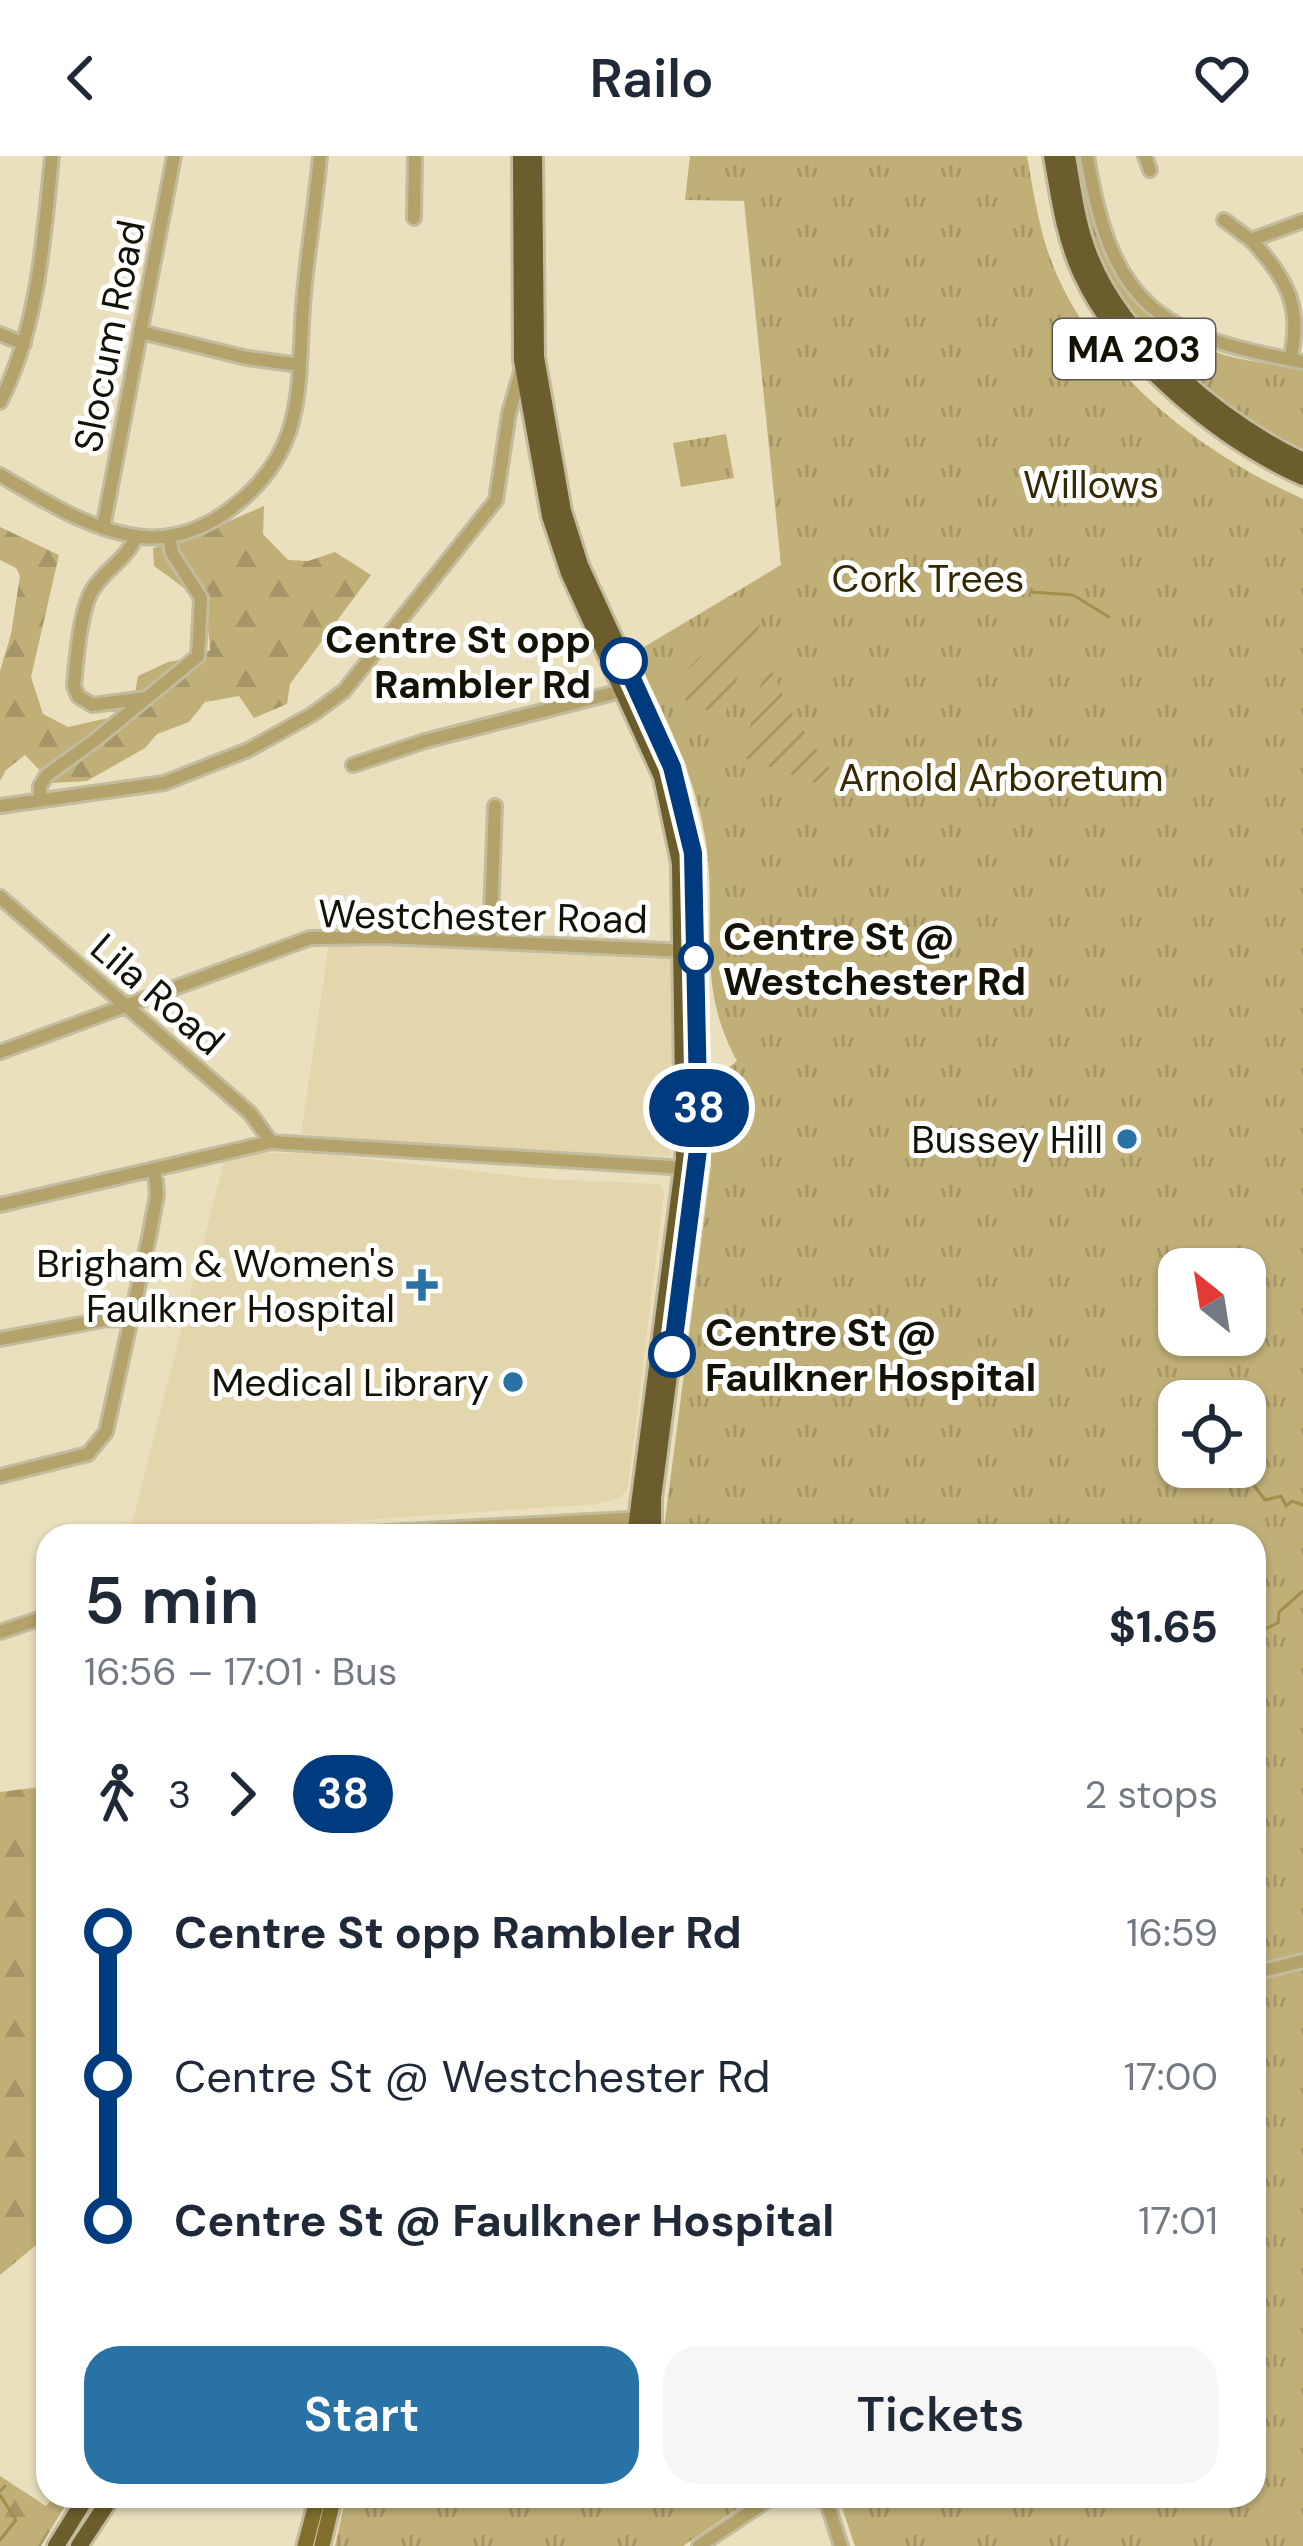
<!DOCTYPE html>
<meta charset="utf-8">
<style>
:root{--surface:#fff;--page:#f6f6f7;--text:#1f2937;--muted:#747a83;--accent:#2872a5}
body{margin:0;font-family:"DM Sans",sans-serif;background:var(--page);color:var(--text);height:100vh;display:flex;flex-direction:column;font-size:45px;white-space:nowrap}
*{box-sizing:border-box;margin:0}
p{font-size:39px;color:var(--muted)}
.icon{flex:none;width:66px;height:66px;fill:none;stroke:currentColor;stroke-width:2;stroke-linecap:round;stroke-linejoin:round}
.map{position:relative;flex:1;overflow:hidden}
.side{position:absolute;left:36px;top:1368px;width:1230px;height:984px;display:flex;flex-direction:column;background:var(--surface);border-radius:36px;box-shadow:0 3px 9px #0004}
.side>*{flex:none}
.badge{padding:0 24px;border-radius:39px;font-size:42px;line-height:78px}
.needle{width:78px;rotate:330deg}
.fabs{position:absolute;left:1158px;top:1092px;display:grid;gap:24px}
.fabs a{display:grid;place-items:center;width:108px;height:108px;border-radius:24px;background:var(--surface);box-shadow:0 3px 9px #0004;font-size:60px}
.map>.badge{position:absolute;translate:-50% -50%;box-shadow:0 0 0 6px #fff}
.legs{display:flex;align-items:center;gap:18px;height:132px;padding:0 48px;font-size:39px}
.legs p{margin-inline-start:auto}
.headline{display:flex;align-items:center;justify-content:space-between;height:204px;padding:0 48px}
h1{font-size:66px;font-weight:600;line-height:90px}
.action{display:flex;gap:24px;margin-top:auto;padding:24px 48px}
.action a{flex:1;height:138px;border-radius:36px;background:var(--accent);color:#fff;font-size:48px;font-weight:600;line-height:138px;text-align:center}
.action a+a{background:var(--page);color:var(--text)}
ul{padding:0 48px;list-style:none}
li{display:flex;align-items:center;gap:42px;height:144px;font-size:45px}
li i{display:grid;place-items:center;width:18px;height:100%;margin:0 15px;background:currentColor}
li i::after{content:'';width:30px;height:30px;margin:-15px;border:9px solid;border-radius:50%;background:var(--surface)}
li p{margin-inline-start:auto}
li:first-child i{background:linear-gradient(#0000 50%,currentColor 0)}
li:last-child i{background:linear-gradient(currentColor 50%,#0000 0)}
header{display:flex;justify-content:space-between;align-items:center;height:156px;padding:0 48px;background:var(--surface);font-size:54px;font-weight:600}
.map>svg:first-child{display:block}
.built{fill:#e3d6ad}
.forest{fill:url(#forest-firs)}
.park{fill:url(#park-tufts);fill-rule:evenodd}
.garden{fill:url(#garden-furrows)}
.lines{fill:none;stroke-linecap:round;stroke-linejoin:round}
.stream{stroke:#a28f4d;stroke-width:3}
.minor-casing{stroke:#c3bb9d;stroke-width:18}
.major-casing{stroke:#c3bb9d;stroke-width:21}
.highway-casing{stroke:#c3bb9d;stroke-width:22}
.minor{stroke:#b3a269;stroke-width:12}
.major{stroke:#816e2c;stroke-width:15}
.highway{stroke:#6b5d2c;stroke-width:16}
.line-1-casing{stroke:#fff;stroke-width:27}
.line-1{stroke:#003b80;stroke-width:18}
.stop-1-dot{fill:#fff;stroke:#003b80;stroke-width:6}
.poi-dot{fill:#2872a5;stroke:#fff;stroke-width:4.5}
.labels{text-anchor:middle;stroke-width:10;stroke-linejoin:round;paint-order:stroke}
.shield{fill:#fff;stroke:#5a5850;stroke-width:3}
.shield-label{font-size:36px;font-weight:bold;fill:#141105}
.street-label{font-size:39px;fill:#141105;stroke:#fff}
.park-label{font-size:39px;fill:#342901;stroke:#fff}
.stop-label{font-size:39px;font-weight:bold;fill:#141105;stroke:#fff;text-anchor:start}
.poi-label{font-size:39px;fill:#141105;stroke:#fff;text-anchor:end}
</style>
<header><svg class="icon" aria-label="back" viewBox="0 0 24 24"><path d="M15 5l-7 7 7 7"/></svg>Railo<svg class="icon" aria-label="heart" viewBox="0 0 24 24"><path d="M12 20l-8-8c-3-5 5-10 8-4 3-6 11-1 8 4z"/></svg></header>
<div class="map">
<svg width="1303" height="2390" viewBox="0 0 1303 2390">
<defs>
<pattern id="forest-firs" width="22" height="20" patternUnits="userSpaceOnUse" patternTransform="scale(3)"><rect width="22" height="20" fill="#c0b078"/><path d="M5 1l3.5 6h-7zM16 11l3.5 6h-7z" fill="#a49666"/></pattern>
<pattern id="park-tufts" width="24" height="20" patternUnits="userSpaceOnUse" patternTransform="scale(3)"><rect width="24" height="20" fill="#c0b078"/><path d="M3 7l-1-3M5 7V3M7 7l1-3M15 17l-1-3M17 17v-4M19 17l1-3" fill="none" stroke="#a49666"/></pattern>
<pattern id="garden-furrows" width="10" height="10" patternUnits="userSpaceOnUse" patternTransform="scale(3)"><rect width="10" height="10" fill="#c0b078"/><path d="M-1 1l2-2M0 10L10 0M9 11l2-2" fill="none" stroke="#a49666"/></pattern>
</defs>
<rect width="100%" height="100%" fill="#eae0be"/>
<path class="built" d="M329,787L671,804L673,955L670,1000L526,996L301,978Z
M261,997L324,998L543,1023L660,1028L664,1036L628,1332L621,1341L597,1348L129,1380L224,1005Z"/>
<path class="forest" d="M264,350L263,378L288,404L308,405L335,396L371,419L290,528L287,548L254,562L239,540L205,546L189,566L157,578L145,592L87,625L52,627L25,599L6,614L0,625V515L11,478L20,420L16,412L0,404V371L59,399L31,521L43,558L68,571L117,560L133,549L138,520L168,506L201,500L210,494C208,444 192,438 154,410L153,392L190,382Z
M48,1630V2079L0,2119V1636Z
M0,2320L46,2350L54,2340H71L41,2390H0Z"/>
<path class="park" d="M690,0H1027C1033,33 1038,67 1049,99C1088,210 1199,297 1303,343V2390H855L838,2340H1254V1380H663L711,1009L712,918H720L737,905C694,826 718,769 706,687C696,620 664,557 634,497L781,409L744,45L685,44ZM1179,1113H1245V1179H1179ZM1179,1245H1245V1311H1179Z
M1076,0H1081C1097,87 1119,160 1210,194C1239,205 1273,208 1303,214V296C1224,251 1134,187 1099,100C1086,68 1082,33 1076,0Z
M726,278L734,322L681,331L673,287Z
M346,2340H756L683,2390H335Z"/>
<path class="garden" d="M753,458L760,469L746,496L724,562L681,542L686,516L695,505Z
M767,504L789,553L847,638L742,601Z"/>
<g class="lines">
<path class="stream" d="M1032,436L1073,439L1109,461
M1199,1324L1253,1328L1265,1344L1281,1340L1286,1350L1292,1345L1303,1349
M1254,1478L1278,1467L1279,1456L1303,1435
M0,2335L5,2330
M0,2339L16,2364L0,2384"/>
<g class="minor-casing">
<path id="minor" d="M1087,0C1112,151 1158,179 1303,206
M1145,0L1150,14
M414,62L415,0
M1224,64L1251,84
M141,176L247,202L300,209
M0,178L24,188
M1290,204C1303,152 1287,122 1251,84L1303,65
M0,246C38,172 44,82 52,0
M0,319C45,345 90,375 143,381C174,384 205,372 229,354C311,293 296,227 304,138C308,92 316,46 320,0
M103,372L174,0
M136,380C127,404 106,412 93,433C80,452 76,506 74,530L78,540L92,549L147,542
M353,609L425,585L629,533
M40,644V630L47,619L94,585L198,500L201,442L172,397L169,380
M0,650L164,627L248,594L313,558L344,535L496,344L509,257L522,212
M0,741L250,957L271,986
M490,786L495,650
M0,896L310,782L384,781L686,795
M0,1049L271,986L687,1012
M0,1183L108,1163L131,1164
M0,1320L88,1298L106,1276L149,1081L157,1039L155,1015
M316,1380L644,1362
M0,1476L48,1460
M1254,1817L1303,1805
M825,2340L841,2390
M699,2390L774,2340"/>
</g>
<g class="major-casing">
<path id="major" d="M305,2390L318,2340
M322,2390L334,2340"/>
</g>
<g class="highway-casing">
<path id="highway" d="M521,0L522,204L550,360L569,417L662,621L680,707L684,1003L635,1380
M534,0L536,201L563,355L580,409L670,604L682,643L693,697L698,996L653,1342V1380
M1052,0C1059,39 1064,80 1081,117C1119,201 1220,284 1303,321
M1067,0C1073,34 1077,69 1090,101C1124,186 1222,266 1303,305
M56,2390L87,2340
M79,2390L112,2340"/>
</g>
<use href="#minor" class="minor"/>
<use href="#major" class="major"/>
<use href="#highway" class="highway"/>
</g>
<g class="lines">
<g class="line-1-casing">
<path id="line-1" d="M624,505L672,611L693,697L699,986L672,1198"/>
</g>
<use href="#line-1" class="line-1"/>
</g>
<g class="stop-1-dot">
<circle cx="624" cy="505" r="21"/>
<circle cx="696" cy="802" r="15"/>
<circle cx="672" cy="1198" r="21"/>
</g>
<g class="poi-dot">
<circle cx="1127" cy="983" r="12"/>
<path d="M416 1111h12v12h12v12h-12v12h-12v-12h-12v-12h12z"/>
<circle cx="513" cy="1226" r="12"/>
</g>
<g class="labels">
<rect class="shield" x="1053" y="163" width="162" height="60" rx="9"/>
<g class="shield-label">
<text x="1134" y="206">MA 203</text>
</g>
<g class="street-label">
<text transform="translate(109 180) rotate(-79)" y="14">Slocum Road</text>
<text transform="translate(483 760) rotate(1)" y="14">Westchester Road</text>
<text transform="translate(158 838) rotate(41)" y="14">Lila Road</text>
</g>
<g class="park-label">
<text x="1091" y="342">Willows</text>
<text x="928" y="436">Cork Trees</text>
<text x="1001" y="635">Arnold Arboretum</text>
</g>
<g class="stop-label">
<text x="591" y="497" text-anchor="end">Centre St opp<tspan x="591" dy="45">Rambler Rd</tspan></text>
<text x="723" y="794">Centre St @<tspan x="723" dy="45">Westchester Rd</tspan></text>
<text x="705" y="1190">Centre St @<tspan x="705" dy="45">Faulkner Hospital</tspan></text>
</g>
<g class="poi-label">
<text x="1103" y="997">Bussey Hill</text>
<text x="395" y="1121">Brigham &amp; Women's<tspan x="395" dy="45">Faulkner Hospital</tspan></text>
<text x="489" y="1240">Medical Library</text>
</g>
</g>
</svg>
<div class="fabs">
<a><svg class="needle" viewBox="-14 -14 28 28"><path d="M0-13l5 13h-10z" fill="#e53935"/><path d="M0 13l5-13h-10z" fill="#747a83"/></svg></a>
<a><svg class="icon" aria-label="locate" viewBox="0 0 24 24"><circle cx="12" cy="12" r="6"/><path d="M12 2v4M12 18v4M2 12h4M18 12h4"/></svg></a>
</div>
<b class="badge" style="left:699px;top:952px;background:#003b80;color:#fff">38</b>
<section class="side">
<div class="headline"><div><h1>5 min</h1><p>16:56 – 17:01 · Bus</p></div><b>$1.65</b></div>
<div class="legs"><svg class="icon" aria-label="walk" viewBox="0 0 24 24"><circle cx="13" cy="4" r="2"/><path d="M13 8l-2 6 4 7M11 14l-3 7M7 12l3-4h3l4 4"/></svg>3<svg class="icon" aria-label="forward" viewBox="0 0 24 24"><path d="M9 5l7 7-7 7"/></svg><b class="badge" style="background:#003b80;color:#fff">38</b><p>2 stops</p></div>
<ul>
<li><i style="color:#003b80"></i><b>Centre St opp Rambler Rd</b><p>16:59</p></li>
<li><i style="color:#003b80"></i><span>Centre St @ Westchester Rd</span><p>17:00</p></li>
<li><i style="color:#003b80"></i><b>Centre St @ Faulkner Hospital</b><p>17:01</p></li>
</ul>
<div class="action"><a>Start</a><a>Tickets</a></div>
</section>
</div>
